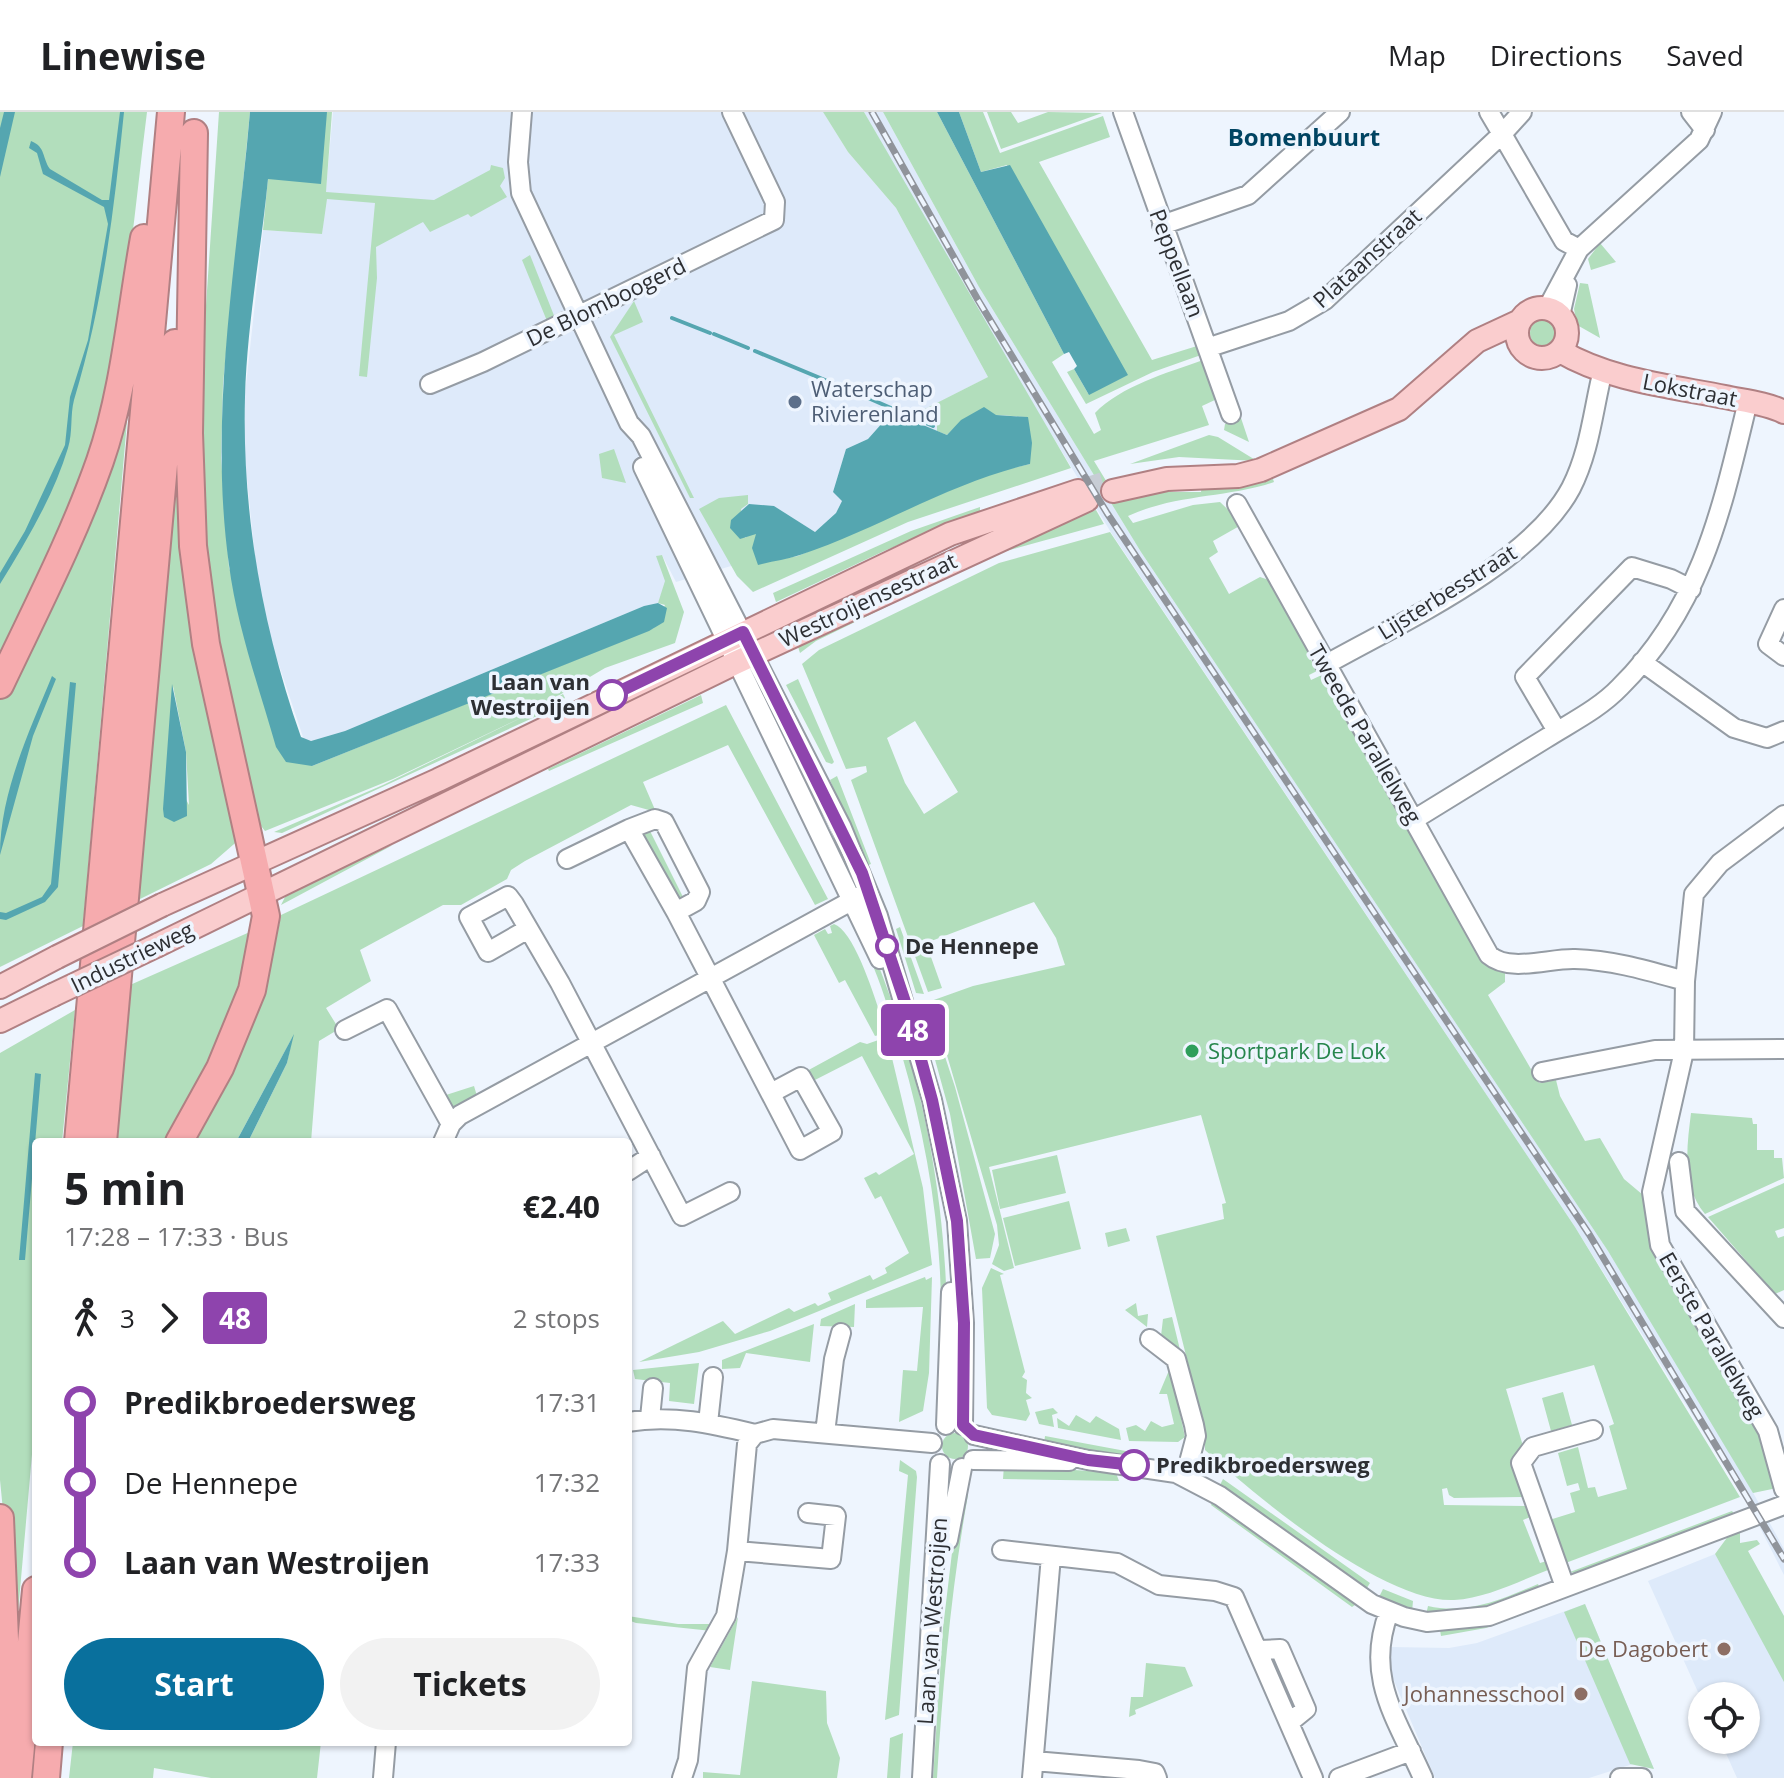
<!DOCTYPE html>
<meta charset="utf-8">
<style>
:root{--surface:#fff;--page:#f2f2f2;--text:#202124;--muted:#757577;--line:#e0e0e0;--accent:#09709d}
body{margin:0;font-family:"Open Sans",sans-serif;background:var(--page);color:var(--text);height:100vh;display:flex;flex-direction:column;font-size:30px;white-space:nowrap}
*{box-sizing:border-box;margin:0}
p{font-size:26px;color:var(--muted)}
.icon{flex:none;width:44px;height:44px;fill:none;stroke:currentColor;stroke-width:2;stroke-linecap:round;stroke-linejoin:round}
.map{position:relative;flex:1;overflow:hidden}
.sheet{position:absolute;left:32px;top:1026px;width:600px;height:608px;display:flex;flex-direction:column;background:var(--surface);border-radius:8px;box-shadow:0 2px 6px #0004}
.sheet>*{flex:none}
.badge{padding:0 16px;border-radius:6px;font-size:28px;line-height:52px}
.fabs{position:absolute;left:1688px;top:1570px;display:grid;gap:16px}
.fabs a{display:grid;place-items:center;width:72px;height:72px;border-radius:50%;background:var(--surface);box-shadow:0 2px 6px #0004;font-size:40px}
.map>.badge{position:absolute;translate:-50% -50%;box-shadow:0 0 0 4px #fff}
.legs{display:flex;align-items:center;gap:12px;height:88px;padding:0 32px;font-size:26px}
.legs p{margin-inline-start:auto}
.overview{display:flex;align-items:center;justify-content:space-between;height:136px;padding:0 32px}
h1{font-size:44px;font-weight:700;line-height:60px}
.primary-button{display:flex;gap:16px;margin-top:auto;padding:16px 32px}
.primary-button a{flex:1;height:92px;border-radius:48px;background:var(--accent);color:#fff;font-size:32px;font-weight:700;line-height:92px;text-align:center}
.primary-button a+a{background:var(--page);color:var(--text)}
ul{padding:0 32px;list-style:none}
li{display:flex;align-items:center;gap:28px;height:80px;font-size:30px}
li i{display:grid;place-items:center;width:12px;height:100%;margin:0 10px;background:currentColor}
li i::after{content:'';width:20px;height:20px;margin:-10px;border:6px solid;border-radius:50%;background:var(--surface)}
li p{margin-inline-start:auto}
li:first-child i{background:linear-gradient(#0000 50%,currentColor 0)}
li:last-child i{background:linear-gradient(currentColor 50%,#0000 0)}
header{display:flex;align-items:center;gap:48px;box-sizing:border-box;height:112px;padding:0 40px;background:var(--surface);border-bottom:2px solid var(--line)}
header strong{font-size:38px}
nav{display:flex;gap:44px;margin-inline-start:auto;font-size:28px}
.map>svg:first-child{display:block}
.built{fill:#deeafa}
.green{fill:#b2debc;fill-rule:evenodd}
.water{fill:#55a6b0}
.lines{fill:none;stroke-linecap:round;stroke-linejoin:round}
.stream{stroke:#55a6b0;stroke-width:4}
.major-tunnel{stroke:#c7cdd5;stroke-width:22;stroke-dasharray:22 11;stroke-linecap:butt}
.minor-casing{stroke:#959ca4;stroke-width:22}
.major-casing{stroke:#b08083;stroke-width:26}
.highway-casing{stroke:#b08083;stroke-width:30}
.minor{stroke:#fff;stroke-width:18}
.major{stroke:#facdce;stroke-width:22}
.highway{stroke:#f6abae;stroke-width:26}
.rail-casing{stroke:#90949b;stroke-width:7}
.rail{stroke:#eef5fe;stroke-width:4;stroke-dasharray:12;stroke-linecap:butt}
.major-bridge-casing{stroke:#b08083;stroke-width:26;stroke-linecap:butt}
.major-bridge{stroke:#facdce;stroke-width:22}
.line-1-casing{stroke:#fff;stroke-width:18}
.line-1{stroke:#8e44ad;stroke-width:12}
.service-dot{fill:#5c6f8a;stroke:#eef5fe;stroke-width:3}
.stop-1-dot{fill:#fff;stroke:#8e44ad;stroke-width:4}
.leisure-dot{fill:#2e9e5b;stroke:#eef5fe;stroke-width:3}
.education-dot{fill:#8d6e63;stroke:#eef5fe;stroke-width:3}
.labels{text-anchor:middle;stroke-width:7;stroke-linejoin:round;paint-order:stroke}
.street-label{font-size:22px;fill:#2d2f33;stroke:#eef5fe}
.service-label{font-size:22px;fill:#4e5e75;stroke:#eef5fe;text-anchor:start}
.stop-label{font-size:22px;font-weight:bold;fill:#2d2f33;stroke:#eef5fe;text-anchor:start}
.leisure-label{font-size:22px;fill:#27864d;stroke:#eef5fe;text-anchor:start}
.education-label{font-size:22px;fill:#785e54;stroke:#eef5fe;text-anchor:end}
.neighbourhood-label{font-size:24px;font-weight:bold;fill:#004462;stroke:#eef5fe}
</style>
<header>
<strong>Linewise</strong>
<nav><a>Map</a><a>Directions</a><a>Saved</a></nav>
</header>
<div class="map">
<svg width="1784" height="1666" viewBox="0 0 1784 1666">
<rect width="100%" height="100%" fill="#eef5fe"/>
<path class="built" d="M333,0H823L848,40L896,96L988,265L920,300L937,310V319L892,300L868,327L846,337L833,380L842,389L836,401L815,420L774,394L750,421H756L757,427L745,450L676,470L662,443L657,444L666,469L658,491L644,494L345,619L311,629L304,628L266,514L257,466L245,347V282L263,118L322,122Z
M864,0H883L979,175L1141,440L1608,1139L1727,1333L1784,1437V1463L1748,1392L1575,1115L1112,422L978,202Z
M1715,1442L1784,1567V1666H1737L1720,1628H1746V1584H1702V1589L1648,1469Z
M1585,1492L1654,1657L1636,1651L1589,1666H1435L1389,1557L1390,1535L1449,1536L1477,1531Z"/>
<path class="green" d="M0,0H147C133,110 125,224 92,330C69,403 34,472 0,541Z
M219,0H250L223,272L221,346L229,456L312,654L654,516L665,493L658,491L665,469L656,444L662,443L684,500L675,531L605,556L541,594L563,582L565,586L537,604L282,721L274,720L383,673L535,599L393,667L265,719L254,705L208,493L199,298Z
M327,0H332L326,80L434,88L490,58L491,53L503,56L505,66L500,74L507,85L471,105L468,102L430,120L423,110L376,135L377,166L367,265L359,264L375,91L327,87L322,122L263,118L268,66Z
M823,0H864L1071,356L908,410L753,480L737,464L699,397L719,386L748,383V392L741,397L745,426L750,421L756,422L771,449L798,444L987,362L1030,352L1027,305C994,303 971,298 947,323L937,319V309L919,300L988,265L896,96L848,40Z
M883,0H937L1064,242L1052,250L1094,322L1101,318L1095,301C1121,274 1167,261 1203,248L1217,287L1202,294L1209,313L1094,349L1119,390L1159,380H1201L1202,371H1255L1273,367L1274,370C1226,386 1175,382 1128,404L1133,411L1193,393L1220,390L1243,412L1213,429L1218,440L1209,446L1229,482L1260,465L1269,468L1315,546L1311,548L1317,559L1309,563L1311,568L1324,562L1493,855L1505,860V870L1488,883L1539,971L1556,968L1560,984L1585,1029L1600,1026L1624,1067L1643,1083L1654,1126L1761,1319L1777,1376L1753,1381L1608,1139L1141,440L979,175Z
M959,0H983L1000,41L1103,4L1110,25L1039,50L1152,248L1197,234L1201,243L1153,260L1086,292L1067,260L1074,257L1089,283L1007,53L981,60Z
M987,0H1011L1018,11L1048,0L1102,1L1001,37Z
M1600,131L1616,150L1591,158L1588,147Z
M530,143L555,206L547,209L522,148Z
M1580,171L1588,172L1600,226L1577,213L1574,197Z
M634,189L643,210L614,223L694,386H690L610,225Z
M1530 221a13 13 0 1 1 26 0a13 13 0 1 1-26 0Z
M130,275L83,814L0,855V583Z
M183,287L241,726L211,752L138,788ZM173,574L186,640L189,693L167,652Z
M1241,306L1249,330L1224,318L1225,312Z
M1209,323L1218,325L1257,349L1179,345L1130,352Z
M614,337L626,371L602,366L599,342Z
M980,395V399L884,439L776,490L773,481L911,419Z
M1096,398L1104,412L995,442L816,529L800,541L796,529L1039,415Z
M1110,420L1575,1115L1740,1385L1563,1452L1546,1409L1575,1400L1570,1381L1580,1378L1578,1371L1567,1374L1558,1341L1578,1335L1588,1376L1595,1375L1598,1385L1627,1377L1609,1314L1614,1312L1594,1253L1506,1277L1523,1334L1522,1385L1454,1386L1449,1383L1447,1376L1442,1377L1444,1393L1525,1394L1533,1404L1523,1408L1540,1451L1550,1448L1553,1456C1521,1468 1488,1486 1454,1488C1383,1491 1256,1384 1205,1338V1319L1156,1124L1224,1107L1222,1092L1226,1091L1201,1003L989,1055L1014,1156L1004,1159L992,1152L999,1133L997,1113L931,889L973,874L1065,853L1056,826L1034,790L926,831L942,876L928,880L851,668L867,660L866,654L846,657L802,552L819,538L999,451ZM915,609L958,680L924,702L905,671L887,626Z
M798,567L834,650L832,652L826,650L786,573Z
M701,583L703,591L549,659L548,657Z
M726,593L828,787L815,793L728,633L643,670L656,700L631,693L525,749L511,758L507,767L461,793H443L360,838L371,869L326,896L339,917L319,929L311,1030H248L287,951L292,926L236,1030H193C229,956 267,885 281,803Z
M837,664L871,752L866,754L830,668Z
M648,715L684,787H674L640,722Z
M393,733L281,793L288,779L297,772Z
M834,812C856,819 879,898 886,921L875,924L845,868L839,871L814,823L825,817L828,822L832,821L830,814Z
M261,815L259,842L172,1030H116L130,873Z
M900,815L924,882L916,881L896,817Z
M866,823C929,969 955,1127 945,1284L937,1283C949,1166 934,1053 901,940C890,901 879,862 860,826Z
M927,890L955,975L995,1122L990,1146L976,1147L950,1002L920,893Z
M75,898L62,1030H36V1297L11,1580L8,1449L0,1368V941Z
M887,925L923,1076L932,1153L770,1219L699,1240L639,1250L723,1209L735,1222L789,1196L794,1200L815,1191L818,1194L831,1188L828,1181L870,1163L873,1168L887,1161L885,1156L909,1141L881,1084L875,1087L864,1066L876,1060L879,1063L914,1042L862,944L811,970L805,960L860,930L867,932Z
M474,974L477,984L454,998L446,983Z
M1691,1001L1752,1006L1753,1012H1757V1038H1774V1046H1782L1784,1066L1705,1102C1681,1074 1687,1034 1691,1001Z
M1057,1043L1066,1081L1000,1097L992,1058Z
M1784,1071V1116L1775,1119L1778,1126L1784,1124V1178L1775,1182L1708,1105Z
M1069,1089L1081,1137L1015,1154L1003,1106Z
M1126,1116L1130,1129L1108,1135L1105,1121Z
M991,1156L1004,1162L1000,1163L1025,1260L1022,1265L1027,1268L1026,1281L1032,1286L1026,1288L1030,1302L1026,1309L992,1303L987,1296L982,1176Z
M925,1165L926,1168L932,1165L929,1261L923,1299L899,1310L903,1258L917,1259L923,1195L866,1196V1188Z
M1136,1191L1138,1204L1148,1202L1147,1215L1125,1198Z
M855,1192L854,1215L820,1214L821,1207Z
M1172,1205L1182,1246L1161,1224L1163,1207Z
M814,1212L810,1250L746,1241L740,1256L722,1257V1248Z
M699,1251L694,1292L669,1289L670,1271L635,1267L633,1258Z
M1170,1256L1185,1325L1178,1330L1129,1329L1126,1316L1136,1313L1145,1319L1151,1309L1162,1315L1174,1312L1167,1282H1159Z
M1563,1280L1572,1313L1551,1319L1542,1286Z
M1053,1296L1058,1301L1052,1303L1054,1315L1039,1312L1035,1300Z
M1076,1303L1090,1311L1096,1304L1119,1317L1121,1328L1058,1316L1057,1306L1069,1314Z
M942 1334a13 13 0 1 1 26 0a13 13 0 1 1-26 0Z
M1045,1324L1131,1340V1345L1044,1332Z
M900,1348L916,1359L917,1365L899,1603L885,1608L908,1363L899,1359Z
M1004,1353L1116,1361L1119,1369L1003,1367Z
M1223,1367L1370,1471L1365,1479L1219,1375Z
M959,1382L968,1383C951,1478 943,1570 937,1666H933L943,1516Z
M1213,1389L1358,1491L1352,1495L1211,1393Z
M1732,1399L1735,1403L1579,1462L1570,1460Z
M1740,1418V1431L1757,1428L1760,1432L1748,1439L1784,1504V1570L1715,1442L1729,1423Z
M1538,1472L1540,1477L1496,1495L1426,1503L1428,1494C1468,1503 1502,1487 1538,1472Z
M1383,1477L1413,1489L1412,1500L1378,1487Z
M1546,1487L1548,1493L1486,1516L1441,1524L1440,1518Z
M1585,1492L1654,1657L1630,1652L1564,1500Z
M628,1504L678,1512H713L712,1519L636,1511L628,1508Z
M738,1505L730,1558L710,1555Z
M1146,1551L1185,1555L1193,1574L1135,1598L1136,1602L1129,1605L1131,1585H1143Z
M752,1569L826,1579L827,1611L840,1646L837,1666H703V1660L740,1663Z
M903,1621L900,1666H887L890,1626Z
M73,1630H321L317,1666H211L154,1656L153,1666H69Z"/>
<path class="water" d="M4,0H15L0,65V16Z
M120,0H124C114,98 103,193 74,288C70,303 73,320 68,336C54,383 26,430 0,472V461L25,419L65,333L70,285L88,228L108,112L104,95L43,62L37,41L29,36L31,29C46,35 42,46 50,57L102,88H109Z
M250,0H327L321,72L268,67C261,139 247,212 245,285C242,402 262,514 301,625L311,629L345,619L644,494L658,491L667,496L664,510L649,519L312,654L286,650L276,635C259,575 237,515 229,453C208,302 237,150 250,0Z
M937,0H959L981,60L1010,53L1128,263L1089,283L1074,257L1077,254L1069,240L1064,242Z
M984,295L996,303L1028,305L1032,331L1030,352C949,371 878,417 800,443C786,448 772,449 758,453L752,436L756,422L740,427L730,416L731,408L749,392L774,394L815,420L836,401L842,389L833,380L846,337L868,327L892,300L947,323L961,308Z
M52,564L56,567L33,624L0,743C0,681 29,620 52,564Z
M70,570L76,571L58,775L45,790L6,808L0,807V800L6,801L42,785L51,772Z
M172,572L186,640L187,704L174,710L164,705L163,697Z
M294,922L287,951L248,1030H236Z
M35,961L41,962L25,1148H19Z"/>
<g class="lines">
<path class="stream" d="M672,206L710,221
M714,222L748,236
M755,239L849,278
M859,282L891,296
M895,298L933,314"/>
<path class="major-tunnel" d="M1082,378L1107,370"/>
<g class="minor-casing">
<path id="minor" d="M522,0L518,50L521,81L629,311L641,324L841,714L878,804L932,988L957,1109L964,1211L963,1313
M1123,0L1231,302
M1522,0L1502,22L1564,129L1579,137
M1691,0L1705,18
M1162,113L1248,83L1340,0
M1547,197L1579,137L1699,28L1712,0
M1560,204L1567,173
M1210,235L1289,209L1325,188L1502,22L1489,0
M430,272L483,250L774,108L775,90L732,0
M643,355L880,847
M1237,392L1489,843C1510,861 1549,846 1575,847C1613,848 1649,859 1685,869L1684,939L1652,1080L1660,1133L1768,1319L1784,1377
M1784,497L1768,532L1784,544
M1642,550L1734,616L1767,626L1784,619
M1325,553C1399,511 1530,453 1571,376C1590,339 1593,298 1603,258
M1557,619L1525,565L1632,455L1671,467L1691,477
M1415,707C1458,681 1501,654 1545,627C1570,611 1599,597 1620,575C1702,494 1722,396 1748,289
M567,747L629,717L655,707L664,710L700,780L696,789L676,800L629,717
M676,800L800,1038L832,1020L801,965L771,981
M528,817L488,840L469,805L508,784L514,792L560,871L682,1104L730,1080
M1685,869L1694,782L1720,751L1784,703
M345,918L387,897L451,1012
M1542,960L1655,938L1784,937
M443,1030L451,1012L460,1003L864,782
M1679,1050L1685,1099L1784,1206
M628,1059L651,1044
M1150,1227L1176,1247L1194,1313L1196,1324L1185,1365
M650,1306L653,1276
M628,1310C671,1302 713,1312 755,1322
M708,1311L713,1265
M946,1313L951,1180
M825,1321L834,1247L841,1221
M974,1323L1088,1348L1176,1361L1220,1384L1372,1492L1404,1505L1427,1510L1489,1504L1784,1393
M973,1348L1069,1349
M948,1428L962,1356
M1002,1438L1117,1451L1159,1473L1215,1479L1234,1485L1313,1666
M737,1439L831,1447L836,1404L808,1401
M1565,1475L1521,1351L1533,1335L1593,1318
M1389,1500C1364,1565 1397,1607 1423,1666
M1260,1538L1280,1537L1306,1597L1290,1610
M1034,1649L1139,1658L1155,1661L1157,1666
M383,1666L386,1630
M682,1666L688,1648L697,1556L726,1504L737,1439L747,1332L755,1322L773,1317L932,1331
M922,1666L940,1352
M1032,1666L1051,1444
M1339,1666L1411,1639
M1620,1666H1642"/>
</g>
<g class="major-casing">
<path id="major" d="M1517 221a25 25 0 1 1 50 0a25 25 0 1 1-50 0Z
M1560,239C1609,268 1669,274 1725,285C1744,289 1766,291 1784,300
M1113,379L1167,367L1238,364L1261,358L1399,297L1477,229L1520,209
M162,793L438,668L950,422L1078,379
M158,833L735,551L1087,388
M0,875L57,845
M0,909L53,883"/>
</g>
<g class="highway-casing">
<path id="highway" d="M0,573C35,499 73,426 100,349C124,280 131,198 144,126
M78,1030L171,0
M103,1030L175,231
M179,1030L220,956L252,878L266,804L206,532L193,434L189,321L194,21
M0,1406L5,1527L3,1666
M18,1666L36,1478
M46,1666L49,1630"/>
</g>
<use href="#minor" class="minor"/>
<use href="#major" class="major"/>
<use href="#highway" class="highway"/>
<g class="rail-casing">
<path id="rail" d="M872,0L978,188L1107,401L1589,1122L1784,1447"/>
</g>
<use href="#rail" class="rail"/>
<g class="major-bridge-casing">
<path id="major-bridge" d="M57,845L162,793
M53,883L158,833"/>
</g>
<use href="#major-bridge" class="major-bridge"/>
</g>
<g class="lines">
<g class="line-1-casing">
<path id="line-1" d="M612,583L743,520L862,761L906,893L932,988L957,1109L964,1211L963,1313L974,1323L1088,1348L1134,1353"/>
</g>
<use href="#line-1" class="line-1"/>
</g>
<circle class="service-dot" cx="795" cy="290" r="8"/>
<g class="stop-1-dot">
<circle cx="612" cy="583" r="14"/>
<circle cx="887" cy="834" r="10"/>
<circle cx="1134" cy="1353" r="14"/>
</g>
<circle class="leisure-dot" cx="1192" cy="939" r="8"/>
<g class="education-dot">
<circle cx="1724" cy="1537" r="8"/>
<circle cx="1581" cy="1582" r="8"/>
</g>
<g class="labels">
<g class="street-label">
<text transform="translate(1367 146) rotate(-42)" y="8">Plataanstraat</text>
<text transform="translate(1177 151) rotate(69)" y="8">Peppellaan</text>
<text transform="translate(606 190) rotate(-26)" y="8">De Blomboogerd</text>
<text transform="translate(1690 278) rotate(11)" y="8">Lokstraat</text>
<text transform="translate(1447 480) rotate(-32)" y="8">Lijsterbesstraat</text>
<text transform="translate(868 488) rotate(-25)" y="8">Westroijensestraat</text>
<text transform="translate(1365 622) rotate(60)" y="8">Tweede Parallelweg</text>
<text transform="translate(132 845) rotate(-26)" y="8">Industrieweg</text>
<text transform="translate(1712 1223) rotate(60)" y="8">Eerste Parallelweg</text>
<text transform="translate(932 1509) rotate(-86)" y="8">Laan van Westroijen</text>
</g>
<g class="service-label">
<text x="811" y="285">Waterschap<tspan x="811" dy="25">Rivierenland</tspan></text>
</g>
<g class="stop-label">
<text x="590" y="578" text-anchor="end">Laan van<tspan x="590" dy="25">Westroijen</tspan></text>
<text x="905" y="842">De Hennepe</text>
<text x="1156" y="1361">Predikbroedersweg</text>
</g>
<g class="leisure-label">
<text x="1208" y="947">Sportpark De Lok</text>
</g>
<g class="education-label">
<text x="1708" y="1545">De Dagobert</text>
<text x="1565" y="1590">Johannesschool</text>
</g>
<g class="neighbourhood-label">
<text x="1304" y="34">Bomenbuurt</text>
</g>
</g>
</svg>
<div class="fabs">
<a><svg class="icon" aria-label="locate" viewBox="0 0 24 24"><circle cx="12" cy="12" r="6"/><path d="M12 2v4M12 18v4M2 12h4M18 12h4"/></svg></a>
</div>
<b class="badge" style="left:913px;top:918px;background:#8e44ad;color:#fff">48</b>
<section class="sheet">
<div class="overview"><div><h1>5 min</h1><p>17:28 – 17:33 · Bus</p></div><b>€2.40</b></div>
<div class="legs"><svg class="icon" aria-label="walk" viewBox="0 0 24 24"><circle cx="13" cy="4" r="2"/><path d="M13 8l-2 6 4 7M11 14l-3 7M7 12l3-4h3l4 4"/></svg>3<svg class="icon" aria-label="forward" viewBox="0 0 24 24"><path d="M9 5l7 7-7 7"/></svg><b class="badge" style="background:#8e44ad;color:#fff">48</b><p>2 stops</p></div>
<ul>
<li><i style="color:#8e44ad"></i><b>Predikbroedersweg</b><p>17:31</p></li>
<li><i style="color:#8e44ad"></i><span>De Hennepe</span><p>17:32</p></li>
<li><i style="color:#8e44ad"></i><b>Laan van Westroijen</b><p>17:33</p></li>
</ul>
<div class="primary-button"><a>Start</a><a>Tickets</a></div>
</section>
</div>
